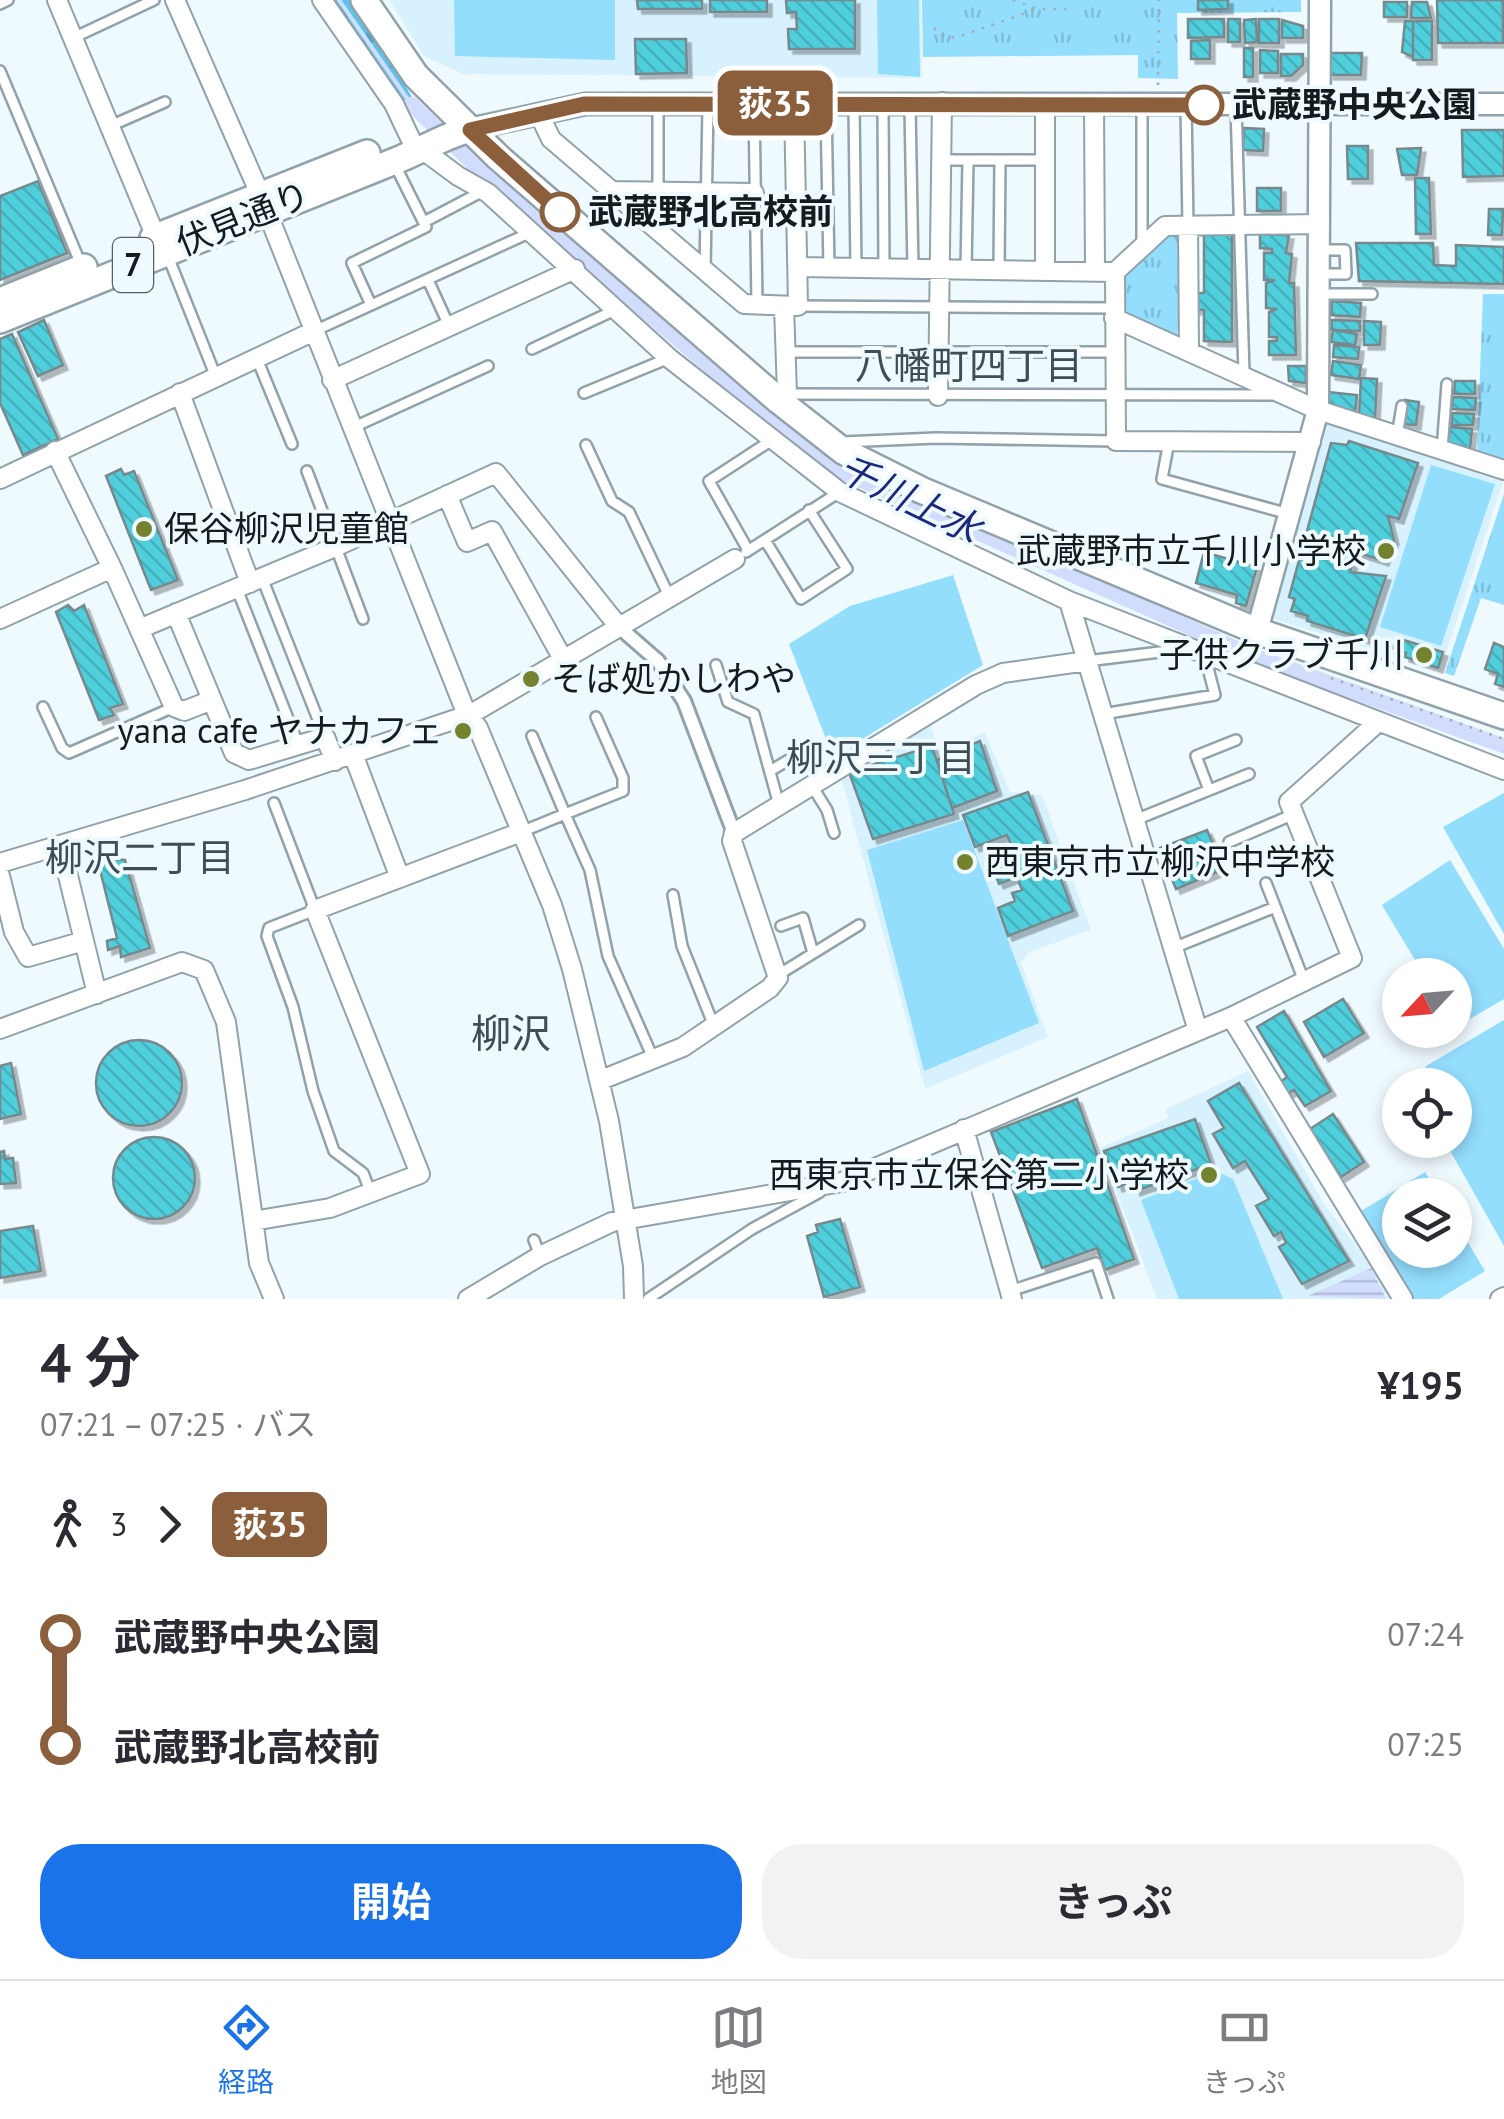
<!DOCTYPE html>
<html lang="ja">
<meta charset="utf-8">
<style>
:root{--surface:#fff;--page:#f2f2f3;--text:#2b2b33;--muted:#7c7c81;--line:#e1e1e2;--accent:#1a73e8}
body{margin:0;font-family:"PT Sans","Noto Sans JP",sans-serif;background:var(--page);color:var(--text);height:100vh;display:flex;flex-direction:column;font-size:38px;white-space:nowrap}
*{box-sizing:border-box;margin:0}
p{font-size:32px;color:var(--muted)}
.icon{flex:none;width:55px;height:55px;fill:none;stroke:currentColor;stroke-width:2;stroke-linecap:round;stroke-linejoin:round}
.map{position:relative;height:1299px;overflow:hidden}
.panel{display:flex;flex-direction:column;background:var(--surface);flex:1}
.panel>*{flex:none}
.badge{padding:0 20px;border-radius:15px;font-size:35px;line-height:65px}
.needle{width:65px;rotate:244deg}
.buttons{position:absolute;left:1382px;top:958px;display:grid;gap:20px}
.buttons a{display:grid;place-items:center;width:90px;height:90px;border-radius:50%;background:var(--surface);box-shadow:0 5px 15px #0003;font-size:50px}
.map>.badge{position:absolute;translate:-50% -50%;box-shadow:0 0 0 5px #fff}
.legs{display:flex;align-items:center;gap:15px;height:110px;padding:0 40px;font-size:32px}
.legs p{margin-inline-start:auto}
.overview{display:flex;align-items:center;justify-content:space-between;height:170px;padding:0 40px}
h1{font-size:55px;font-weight:700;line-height:75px}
.primary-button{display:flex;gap:20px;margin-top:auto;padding:20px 40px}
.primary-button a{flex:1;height:115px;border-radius:40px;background:var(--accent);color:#fff;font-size:40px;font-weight:700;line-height:115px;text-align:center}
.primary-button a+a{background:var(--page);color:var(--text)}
ul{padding:0 40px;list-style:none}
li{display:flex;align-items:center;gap:35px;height:110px;font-size:38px}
li i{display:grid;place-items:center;width:15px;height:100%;margin:0 12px;background:currentColor}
li i::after{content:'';width:25px;height:25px;margin:-12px;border:8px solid;border-radius:50%;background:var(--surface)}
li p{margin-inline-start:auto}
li:first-child i{background:linear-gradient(#0000 50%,currentColor 0)}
li:last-child i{background:linear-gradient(currentColor 50%,#0000 0)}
.menu{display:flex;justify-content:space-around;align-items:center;height:140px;border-top:2px solid var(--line);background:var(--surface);font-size:28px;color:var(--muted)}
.menu a{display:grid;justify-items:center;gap:5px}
.menu .current{color:var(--accent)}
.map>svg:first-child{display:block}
.built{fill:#d7f2fe}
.grass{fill:url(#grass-tufts)}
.forest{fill:url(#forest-firs)}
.garden{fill:#93ddfd}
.water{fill:url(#water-rules)}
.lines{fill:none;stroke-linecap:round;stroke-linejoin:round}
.stream{stroke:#d2ddfd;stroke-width:4}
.canal{stroke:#d2ddfd;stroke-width:15}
.building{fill:url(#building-back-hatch);stroke:#77898c;stroke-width:2.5;filter:url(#shadow)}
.service-casing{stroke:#91a2aa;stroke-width:14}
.pedestrian-casing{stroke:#91a2aa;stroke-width:18}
.minor-casing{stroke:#91a2aa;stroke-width:22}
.tertiary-casing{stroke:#91a2aa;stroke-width:25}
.primary-casing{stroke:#91a2aa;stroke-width:30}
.path{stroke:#a3acb0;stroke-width:2.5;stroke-dasharray:2.5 8;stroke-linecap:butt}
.service{stroke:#fff;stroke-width:9}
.pedestrian{stroke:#fff;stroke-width:12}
.minor{stroke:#fff;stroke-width:18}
.tertiary{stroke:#fff;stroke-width:20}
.primary{stroke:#fff;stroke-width:25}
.line-1-casing{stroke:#fff;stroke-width:22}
.line-1{stroke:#8b5e3c;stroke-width:15}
.stop-1-dot{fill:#fff;stroke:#8b5e3c;stroke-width:5}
.poi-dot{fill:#748230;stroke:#effafe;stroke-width:4}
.labels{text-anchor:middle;stroke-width:8;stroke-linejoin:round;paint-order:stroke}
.shield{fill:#effafe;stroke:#565f62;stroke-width:2.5}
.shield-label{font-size:32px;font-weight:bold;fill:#151c1f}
.stop-label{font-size:35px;font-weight:bold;fill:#151c1f;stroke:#effafe;text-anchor:start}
.street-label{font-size:35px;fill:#151c1f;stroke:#effafe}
.poi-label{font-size:35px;fill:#151c1f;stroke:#effafe;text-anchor:end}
.neighbourhood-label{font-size:38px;fill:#3f4e55;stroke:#effafe}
.water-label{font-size:38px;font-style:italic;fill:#1c287c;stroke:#effafe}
.quarter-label{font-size:40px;fill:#3f4e55;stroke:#effafe}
</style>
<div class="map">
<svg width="1504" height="1299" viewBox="0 0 1504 1299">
<defs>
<pattern id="grass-tufts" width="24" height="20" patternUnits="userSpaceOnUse" patternTransform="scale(2.5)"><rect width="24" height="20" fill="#93ddfd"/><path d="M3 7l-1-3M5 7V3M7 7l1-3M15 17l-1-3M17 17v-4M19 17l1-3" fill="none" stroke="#7ebdd8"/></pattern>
<pattern id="forest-firs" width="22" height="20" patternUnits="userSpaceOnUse" patternTransform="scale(2.5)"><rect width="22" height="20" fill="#5bc3eb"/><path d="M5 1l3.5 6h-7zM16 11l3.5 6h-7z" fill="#4ea7c9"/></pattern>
<pattern id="water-rules" width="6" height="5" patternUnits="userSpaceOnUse" patternTransform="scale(2.5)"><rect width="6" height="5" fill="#d2ddfd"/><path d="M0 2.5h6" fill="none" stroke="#b3bdd8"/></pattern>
<pattern id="building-back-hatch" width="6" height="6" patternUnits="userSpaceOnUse" patternTransform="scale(2.5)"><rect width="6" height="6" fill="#50cedc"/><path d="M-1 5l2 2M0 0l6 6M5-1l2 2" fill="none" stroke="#45b0bc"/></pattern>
<filter id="shadow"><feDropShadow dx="4.5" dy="4.5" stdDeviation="0" flood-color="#0004"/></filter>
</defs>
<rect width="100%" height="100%" fill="#effafe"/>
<path class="built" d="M389,0H921L922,78L463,74L424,56Z
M1327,423L1503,482L1440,671L1273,619Z
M929,722L939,749L985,733L1010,792L1042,795L1091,930L1029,952L1021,963L1048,1037L925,1089L841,777Z
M1248,1071L1323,1202L1396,1299H1157L1100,1148L1168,1118L1166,1109Z"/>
<path class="grass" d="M922,0H1301V12L1177,13L1178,79L1138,78V55L923,57Z
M1167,229H1185L1177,341L1119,316V274L1135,267Z
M1483,294H1504V461L1477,454Z
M1504,494V605L1481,598L1454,676L1445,673Z"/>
<path class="forest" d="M328,0H353L412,97L409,106L402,111Z"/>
<path class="garden" d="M454,0H615V60L455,56Z
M877,0H919L920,77L878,74Z
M1431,465L1495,484L1441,646L1380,627Z
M953,575L983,665L833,757L789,644L850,606Z
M1504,793V934L1443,827Z
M963,820L1039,1023L924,1071L867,850Z
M1450,860L1504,949V999L1456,1027L1455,975H1424L1382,905Z
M1504,1020V1246L1444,1140H1455V1085H1420L1426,1066Z
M1216,1171L1233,1179L1283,1299H1179L1141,1200Z
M1425,1172L1439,1195H1400V1250H1455V1221L1485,1271L1439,1299H1410L1358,1213Z"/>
<path class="water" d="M1371,1268L1386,1299L1308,1296Z"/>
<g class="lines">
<path class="stream" d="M339,0L411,104"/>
<path class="canal" d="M411,104L485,175L787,432L842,472L1249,654L1504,746"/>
</g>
<path class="building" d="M637,0H702V9H638Z
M710,0H767V12H710Z
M786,0H855V49H789L788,29H797L796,12L787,13Z
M1198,0H1228V9L1198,10Z
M1437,0H1503V43H1438Z
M1384,2H1407V17H1384Z
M1412,2H1427L1431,18H1411Z
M1188,19H1224V37L1188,38Z
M1228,19H1240V42H1228Z
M1256,19L1257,42L1245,43L1244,20Z
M1259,19H1279V43H1259Z
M1282,20L1303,26V38H1282Z
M1405,21H1413V57L1402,52Z
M1413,21H1432V60H1413Z
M635,39H686L687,73L636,74Z
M1210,40V59H1191V41Z
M1244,48H1253V77H1244Z
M1260,50L1278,51V73H1260Z
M1330,53H1362L1361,75H1329Z
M1281,54H1303V65L1291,76H1281Z
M1244,128L1264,129L1263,151L1243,150Z
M1462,130H1504V176L1463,177Z
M1347,146H1368V179H1348Z
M1421,148L1417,175H1402L1397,149Z
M1415,178H1429L1431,234H1416Z
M38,181L67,253L0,280V196Z
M1257,188H1281V211H1257Z
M1489,209H1503L1502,235H1488Z
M1204,234H1232V342L1204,341V310H1196V293H1204Z
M1260,234L1289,235L1286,253L1292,254L1289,283H1294L1296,355H1269V341H1277V337H1269V312L1277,309L1266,308V283L1275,280H1264V253H1272V249L1260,248Z
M1356,243H1433L1434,265L1456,266V245L1504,247V284L1359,281Z
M1332,301L1361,303L1360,317L1331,315Z
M44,320L63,365L38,376L18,332Z
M1332,320L1360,321V331L1331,330Z
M1364,321L1381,322L1380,345H1364Z
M1333,330L1357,334L1355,345L1331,342Z
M12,334L58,439L23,455L0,403V339Z
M1334,345L1359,347L1358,359L1333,357Z
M1333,361L1361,365L1359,379L1331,375Z
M1288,366H1306V383L1289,381Z
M1361,378L1377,379L1375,418L1359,417Z
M1455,381H1475V394H1454Z
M1328,392L1357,395L1355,412L1326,408Z
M1453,397L1476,398L1475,410L1452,409Z
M1405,400L1419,402L1416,425L1402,424Z
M1452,413L1474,414L1473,425H1452Z
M1450,427L1472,429L1470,449L1448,447Z
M1349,441L1418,463L1399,519L1388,516L1394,540L1384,561L1356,552L1350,572L1386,576L1365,639L1307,621L1308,616L1291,611L1295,599L1289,597L1331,443L1347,445Z
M121,469L124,475L134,471L178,580L151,590L106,476Z
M1204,552L1257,567L1246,606L1236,603L1237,595L1196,583Z
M68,605L74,611L84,605L123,704L110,708L114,715L99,720L56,612Z
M1397,638L1443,652L1438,668L1405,657L1406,653L1393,648Z
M1494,643L1504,647V687L1495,684L1498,674L1485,669Z
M980,741L997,791L952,808L937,760Z
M932,746L954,814L873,839L849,772Z
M1028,792L1073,911L1008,936L998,908L1015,901L1012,893L1022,890L1017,877L999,884L990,860L1014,852L1007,835L975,847L963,815Z
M1207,830L1214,846L1167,864L1160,848Z
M1215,854L1222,870L1176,889L1169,872Z
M114,859L125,860L150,948L121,957L120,946L108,950L107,941L117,938L98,862Z
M1343,999L1364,1033L1324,1057L1304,1022Z
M1284,1011L1331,1091L1305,1106L1294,1090L1285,1095L1279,1083L1287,1077L1257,1027Z
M96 1083a43 43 0 1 1 86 0a43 43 0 1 1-86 0Z
M11,1063L21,1114L0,1119V1066Z
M1239,1083L1349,1261L1302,1284L1279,1247L1286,1243L1281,1232L1274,1236L1256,1206L1269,1199L1245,1161L1233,1168L1213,1134L1224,1128L1208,1101Z
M1077,1099L1134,1259L1105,1270L1097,1248L1042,1268L991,1132Z
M1333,1114L1364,1162L1341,1177L1310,1129Z
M1195,1119L1211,1164L1136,1191L1133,1182L1118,1187L1104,1151Z
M113 1178a41 41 0 1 1 82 0a41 41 0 1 1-82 0Z
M4,1151L5,1159L13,1158L16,1183L0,1184V1152Z
M840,1219L860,1287L824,1297L807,1236L818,1232L816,1225Z
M33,1226L41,1271L0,1278V1231Z"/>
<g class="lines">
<g class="service-casing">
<path id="service" d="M0,4L8,0
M73,38L154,0
M0,71L82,267
M1142,104V245
M1186,104L1188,226
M754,105L757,304
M826,106L829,268
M854,106L856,268
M883,106L884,268
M1236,106L1244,374
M910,107L913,269
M110,126L165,102
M942,160H1045
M424,222L483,191
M658,227V103
M167,254L216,377
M705,269L708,107
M966,270L968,160
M999,270L1000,160
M1319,274H1346L1345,250H1320
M428,280L450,328
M1319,294H1372
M371,305L352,263L426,227L395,165
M798,306L1114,308
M312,332L529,233
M532,349L615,310
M786,352H1115
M257,359L292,444
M584,393L669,358
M787,394L1271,395
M354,427L488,366
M1397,436L1402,406
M1169,441L1162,479L1289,514
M842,442L936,438L1115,441
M586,445L612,501L629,512L670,598
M1442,450L1447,384
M307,471L363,619
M765,540L801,599L847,569L809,510
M748,550L709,481L772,440
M746,552L838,493
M262,578L325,737
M237,589L298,744
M1087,661L1184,649
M716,665L728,702L754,714L779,805
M43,707L62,748L69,753L174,707
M1103,714L1215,695L1204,653
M532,736L565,814L623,791V778L596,717
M770,771L807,749
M812,786L827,810L834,833
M1209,790L1196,756L1236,740
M274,803L315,910L269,928L267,936L293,1007L313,1091L334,1151L363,1173L371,1193
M1135,820L1249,774
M521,832L565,814L590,870L608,956L653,1058
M1229,842L1294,814
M1266,883L1304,981
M673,895L682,946L714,1026
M781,926L803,918L813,953
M1173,948L1273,908
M778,975L859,925
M534,1240L540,1256
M1010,1291L1096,1263L1108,1299
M648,1299L752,1229L820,1192"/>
</g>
<g class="pedestrian-casing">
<path id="pedestrian" d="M619,627L658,661L684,701L734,833"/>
</g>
<g class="minor-casing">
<path id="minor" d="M57,0L156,237
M175,0L260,194L465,710L478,728L552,905L572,969L609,1121L633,1266L634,1299
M322,0L394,104L412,142L458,176L488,193L669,358L840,492L1069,601L1504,770
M1094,103L1095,271
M539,114L551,139L744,304L798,306L794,104
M611,191L754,193
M1188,226L1189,350
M798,267L1115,272L1165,226L1320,224
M1045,271V103
M1115,272L1116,441L1311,442
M1114,318L1318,410L1504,470
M332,380L575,269
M180,393L250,583
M938,396L942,102
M778,400L787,394L784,306
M55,451L112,568
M0,479L312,332
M447,495L467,542L492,531L563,659
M1069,601L1198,1031
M176,613L234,753L249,760L325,737L335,761
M0,619L112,568L174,707L184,711L212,700
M139,629L335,547L496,473L619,627
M1242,667L1257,631
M353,754L400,878
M61,847L97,994
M0,863L245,790L471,714L735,559
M0,876L14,932L28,957L84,941
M1231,1017L1403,1299
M0,1029L182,962L204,970L226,1022L259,1263L274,1299
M601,1080L683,1047L770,988L778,978L732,841L734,833L976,685L1003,673L1087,661
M964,1129L1012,1299
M253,1221L330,1208L420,1174L315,910L521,832
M468,1299L540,1256L612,1222L842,1182L1231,1017L1352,958L1289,802L1377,723
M1500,1299L1504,1297"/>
</g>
<g class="tertiary-casing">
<path id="tertiary" d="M470,129L585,104H1504
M1257,631L1318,410L1320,0"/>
</g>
<g class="primary-casing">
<path id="primary" d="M364,0L416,76L498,157L778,400L843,451L921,490L1257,631L1504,716
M153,238L367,153
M0,301L84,267
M0,320C134,267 267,213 400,159C424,149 444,136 470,129"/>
</g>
<path class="path" d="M1013,0L1037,9H1070
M934,28L947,38L958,37L1037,9
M1158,85L1159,0
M1331,678L1504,739"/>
<use href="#service" class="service"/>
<use href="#pedestrian" class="pedestrian"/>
<use href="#minor" class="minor"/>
<use href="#tertiary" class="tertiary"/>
<use href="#primary" class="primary"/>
</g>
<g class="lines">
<g class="line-1-casing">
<path id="line-1" d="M560,212L470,130L584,104L1204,105"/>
</g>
<use href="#line-1" class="line-1"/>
</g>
<g class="stop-1-dot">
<circle cx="1204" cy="105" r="18"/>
<circle cx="560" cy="212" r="18"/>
</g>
<g class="poi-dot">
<circle cx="144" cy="529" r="10"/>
<circle cx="1386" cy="551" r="10"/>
<circle cx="1424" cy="655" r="10"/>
<circle cx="531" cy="679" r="10"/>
<circle cx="463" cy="731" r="10"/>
<circle cx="965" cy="862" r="10"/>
<circle cx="1209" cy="1175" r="10"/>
</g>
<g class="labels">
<rect class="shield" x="113" y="238" width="40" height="54" rx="8"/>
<g class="shield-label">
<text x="133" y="276">7</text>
</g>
<g class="stop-label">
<text x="1232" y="117">武蔵野中央公園</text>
<text x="588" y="224">武蔵野北高校前</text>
</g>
<g class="street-label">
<text transform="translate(243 219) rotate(-22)" y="12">伏見通り</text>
</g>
<g class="poi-label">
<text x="164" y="541" text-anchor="start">保谷柳沢児童館</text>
<text x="1366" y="563">武蔵野市立千川小学校</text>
<text x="1404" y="667">子供クラブ千川</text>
<text x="551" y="691" text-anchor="start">そば処かしわや</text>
<text x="443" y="743">yana cafe ヤナカフェ</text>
<text x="985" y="874" text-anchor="start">西東京市立柳沢中学校</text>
<text x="1189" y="1187">西東京市立保谷第二小学校</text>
</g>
<g class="neighbourhood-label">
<text x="969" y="379">八幡町四丁目</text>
<text x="881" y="771">柳沢三丁目</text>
<text x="140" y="871">柳沢二丁目</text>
</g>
<g class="water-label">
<text transform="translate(909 499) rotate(26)" y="13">千川上水</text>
</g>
<g class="quarter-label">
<text x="511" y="1048">柳沢</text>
</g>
</g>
</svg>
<div class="buttons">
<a><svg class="needle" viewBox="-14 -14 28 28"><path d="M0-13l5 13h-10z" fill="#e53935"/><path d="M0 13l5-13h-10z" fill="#7c7c81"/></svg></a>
<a><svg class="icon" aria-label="locate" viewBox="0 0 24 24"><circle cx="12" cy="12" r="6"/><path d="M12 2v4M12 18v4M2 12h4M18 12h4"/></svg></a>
<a><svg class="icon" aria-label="layers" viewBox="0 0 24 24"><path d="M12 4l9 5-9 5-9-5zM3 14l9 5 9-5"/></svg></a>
</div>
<b class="badge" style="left:775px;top:103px;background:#8b5e3c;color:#fff">荻35</b>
</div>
<section class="panel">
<div class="overview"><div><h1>4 分</h1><p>07:21 – 07:25 · バス</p></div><b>¥195</b></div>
<div class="legs"><svg class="icon" aria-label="walk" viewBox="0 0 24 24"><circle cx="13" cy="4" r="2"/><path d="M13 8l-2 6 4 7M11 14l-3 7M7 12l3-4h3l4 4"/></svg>3<svg class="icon" aria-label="forward" viewBox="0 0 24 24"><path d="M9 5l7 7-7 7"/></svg><b class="badge" style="background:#8b5e3c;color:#fff">荻35</b></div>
<ul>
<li><i style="color:#8b5e3c"></i><b>武蔵野中央公園</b><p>07:24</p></li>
<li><i style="color:#8b5e3c"></i><b>武蔵野北高校前</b><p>07:25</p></li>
</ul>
<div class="primary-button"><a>開始</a><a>きっぷ</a></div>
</section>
<nav class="menu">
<a class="current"><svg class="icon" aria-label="directions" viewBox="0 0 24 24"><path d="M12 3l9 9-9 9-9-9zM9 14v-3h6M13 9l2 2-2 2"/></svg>経路</a>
<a><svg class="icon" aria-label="map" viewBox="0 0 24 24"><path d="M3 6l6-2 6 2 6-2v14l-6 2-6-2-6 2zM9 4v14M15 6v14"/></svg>地図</a>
<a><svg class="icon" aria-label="tickets" viewBox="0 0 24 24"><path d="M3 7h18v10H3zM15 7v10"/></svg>きっぷ</a>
</nav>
